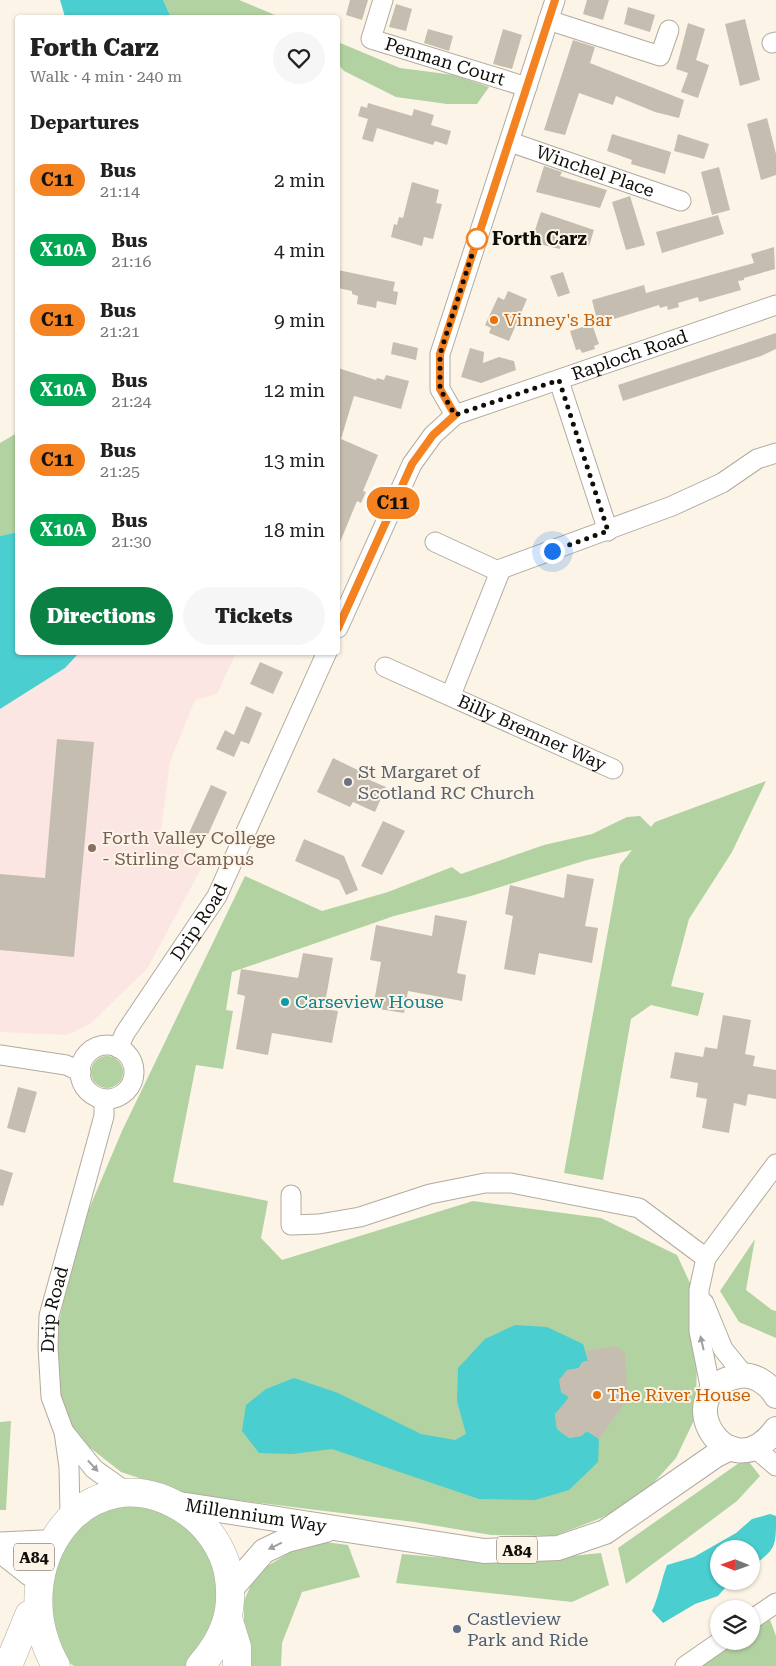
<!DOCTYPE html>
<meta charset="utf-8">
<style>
:root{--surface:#fff;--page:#f6f6f6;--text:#222;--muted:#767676;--accent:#0b8043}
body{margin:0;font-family:"Roboto Serif",serif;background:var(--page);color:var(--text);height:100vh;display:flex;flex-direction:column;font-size:19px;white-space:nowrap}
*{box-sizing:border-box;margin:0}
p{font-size:16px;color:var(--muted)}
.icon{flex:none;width:28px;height:28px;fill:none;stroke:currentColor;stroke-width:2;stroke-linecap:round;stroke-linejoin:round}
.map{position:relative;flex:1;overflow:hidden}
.panel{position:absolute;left:15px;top:15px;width:325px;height:640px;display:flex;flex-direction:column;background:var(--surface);border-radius:5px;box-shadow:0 1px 4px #0004}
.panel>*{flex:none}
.badge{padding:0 10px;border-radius:16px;font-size:18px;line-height:32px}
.needle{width:32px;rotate:271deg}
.controls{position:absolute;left:710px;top:1540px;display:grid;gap:10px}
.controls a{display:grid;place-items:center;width:50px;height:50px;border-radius:50%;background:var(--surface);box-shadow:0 1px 4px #0004;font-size:25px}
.you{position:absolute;width:25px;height:25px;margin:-12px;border:4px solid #fff;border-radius:50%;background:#1a73e8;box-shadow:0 0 0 8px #1a73e833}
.map>.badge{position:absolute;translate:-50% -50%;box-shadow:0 0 0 2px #fff}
h2{padding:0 15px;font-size:19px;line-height:45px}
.round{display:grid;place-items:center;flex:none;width:52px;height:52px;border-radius:26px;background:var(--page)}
.overview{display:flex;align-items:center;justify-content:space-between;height:85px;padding:0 15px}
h1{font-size:24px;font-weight:800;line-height:38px}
.button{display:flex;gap:10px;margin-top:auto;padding:10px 15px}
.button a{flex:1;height:58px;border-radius:30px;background:var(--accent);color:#fff;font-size:20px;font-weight:800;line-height:58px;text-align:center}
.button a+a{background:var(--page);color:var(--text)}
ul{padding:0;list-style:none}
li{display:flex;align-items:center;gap:15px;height:70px;padding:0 15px}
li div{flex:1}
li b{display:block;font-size:19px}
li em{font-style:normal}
li .badge{min-width:55px;font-weight:700;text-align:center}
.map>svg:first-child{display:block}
.education{fill:#fce6e3}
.green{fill:#b2d2a2}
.water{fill:#4acecf}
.building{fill:#c5beb0}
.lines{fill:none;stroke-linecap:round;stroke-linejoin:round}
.minor-casing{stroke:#b2ab9e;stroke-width:21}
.major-casing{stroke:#b2ab9e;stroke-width:26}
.highway-casing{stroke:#b2ab9e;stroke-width:29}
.minor{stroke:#fff;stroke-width:19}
.major{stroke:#fff;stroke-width:24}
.highway{stroke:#fff;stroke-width:28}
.oneway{fill:#9f9f9d}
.line-casing{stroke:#fff;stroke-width:11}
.line{stroke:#f58220;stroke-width:8}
.walk{stroke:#100e09;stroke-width:5;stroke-dasharray:0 9}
.stop-dot{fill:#fff;stroke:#f58220;stroke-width:2.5}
.food-dot{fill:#e8710a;stroke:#fcf5e7;stroke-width:2}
.worship-dot{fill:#6b7280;stroke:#fcf5e7;stroke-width:2}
.education-dot{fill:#8d6e63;stroke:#fcf5e7;stroke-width:2}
.culture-dot{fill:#0f9aa8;stroke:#fcf5e7;stroke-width:2}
.service-dot{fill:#5c6f8a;stroke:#fcf5e7;stroke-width:2}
.labels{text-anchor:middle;stroke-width:4;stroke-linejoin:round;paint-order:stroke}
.shield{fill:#fcf5e7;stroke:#57534c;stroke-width:1}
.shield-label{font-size:16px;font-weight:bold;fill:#100e09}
.street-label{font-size:18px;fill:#100e09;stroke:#fcf5e7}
.stop-label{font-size:18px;font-weight:bold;fill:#100e09;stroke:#fcf5e7;text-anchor:start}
.food-label{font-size:18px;fill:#c56008;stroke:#fcf5e7;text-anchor:start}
.worship-label{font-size:18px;fill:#5b616d;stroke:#fcf5e7;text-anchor:start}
.education-label{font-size:18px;fill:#785e54;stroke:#fcf5e7;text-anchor:start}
.culture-label{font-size:18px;fill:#0d838f;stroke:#fcf5e7;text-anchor:start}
.service-label{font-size:18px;fill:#4e5e75;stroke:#fcf5e7;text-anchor:start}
</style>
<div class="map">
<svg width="776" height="1666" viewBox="0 0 776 1666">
<rect width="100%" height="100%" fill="#fcf5e7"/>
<path class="education" d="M79,653H236L217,694L195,700L170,762L160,839L207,858L147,969L90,1024L67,1035L0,1032V709L65,668Z"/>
<path class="green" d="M163,0H239L280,17H171Z
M338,42L400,68L454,75L489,87L477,104H447L396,97L344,71L338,64Z
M17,433V532L0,536V443Z
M766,781L732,852L689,919L671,986L704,993L698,1016L651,1005L631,1019L603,1180L564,1173L620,865L632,850L587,860L471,896L394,916L232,972L226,1010L233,1011L223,1069L196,1065L173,1182L268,1201L261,1238L282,1260L473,1201L601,1218L677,1255L690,1283L697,1347L696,1416L676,1458L640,1498L601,1518L554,1536L491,1535L414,1522L187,1494L121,1472L70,1432L56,1388L55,1340L78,1235L122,1131L245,876L322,911L388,892L452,867L461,874L544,845L592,834L627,817L640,816L651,827L655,822Z
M91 1072a16 16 0 1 1 32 0a16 16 0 1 1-32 0Z
M755,1239L746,1290L772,1310L776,1311V1338L739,1322L720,1291Z
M11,1421L6,1510H0V1422Z
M746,1458L760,1476L737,1501L626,1584L618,1548Z
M120,1500L178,1513L216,1558L220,1618L187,1666H74L67,1661L38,1576L48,1548Z
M310,1540L348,1545L360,1577L302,1592L282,1643L281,1666H244V1601L256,1573Z
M601,1553L609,1585L572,1602L396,1583L402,1554L500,1563Z
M769,1617L776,1636V1666H696L733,1641H751V1629Z"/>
<path class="water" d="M60,0H163L171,17H65Z
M17,532L18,652L79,653L65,668L0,709V536Z
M515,1325L547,1327L583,1344L588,1361L583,1362L561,1392L572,1399L571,1403L563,1405L555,1414L557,1429L569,1438L581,1436L587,1431L599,1439L598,1462L569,1490L535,1500L479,1499L332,1449L292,1454L259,1453L242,1431L246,1405L266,1389L294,1378L338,1393L421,1434L455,1440L466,1434L457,1401L458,1368L485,1339Z
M770,1514L776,1516C776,1548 776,1549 751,1567V1549H719V1581H731L718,1596L695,1604L663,1623L652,1611C659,1596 661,1581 667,1565L694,1557L736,1533L752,1519Z"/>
<path class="building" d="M350,0H368L362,20L346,15Z
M587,0H609L603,20L583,14Z
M396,4L412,9L406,31L389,27Z
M628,7L655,15L650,32L624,24Z
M745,19L760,80L740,86L725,24Z
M688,23L705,29L696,60L709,65L698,98L681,92L688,73L676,69Z
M428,29L453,36L449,51L424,43Z
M503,29L522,35L512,69L493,64Z
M573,40L595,47L590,63L684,100L679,118L655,112L616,96L613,105L579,93L565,135L544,130Z
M368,103L412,116L414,109L434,115L431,125L451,131L447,145L435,141L433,145L377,128L373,142L362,139L368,119L358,116L361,106L367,108Z
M767,118L776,154V175L761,180L747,124Z
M612,134L671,152L665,174L631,164L632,160L607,151Z
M678,134L709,144L704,159L674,151Z
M544,166L562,172L560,176L607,190L600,208L536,192Z
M719,167L730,210L712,215L701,172Z
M412,182L439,190L436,203L442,204L433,239L424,237L422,246L391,237L394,224L397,225L399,217L403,218Z
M630,196L645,245L626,250L612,202Z
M541,212L594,230L589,246L563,237L560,249L531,242Z
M718,215L724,234L662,253L656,232Z
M774,247L775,269L744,278V280L738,281L741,290L699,302L698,297L678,303L679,307L668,310L667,306L660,308L659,305L598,324L592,300L644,285L646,293L754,263L751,254Z
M338,270L395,282L393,291L398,292L396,305L377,301L376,308L357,304L358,296L352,294V291L338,288Z
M563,272L570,293L558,297L550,276Z
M508,291L527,299L509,341L489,333L491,328L485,325L498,297L504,300Z
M592,324L599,344L594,346L595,349L582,353L580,349L576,350L570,331Z
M776,333V349L761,356L623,401L618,385Z
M393,342L418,348L416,360L391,354Z
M470,348L484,352L483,363L499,357L514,361L516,370L481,383L461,377Z
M338,368L376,380L377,378L384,380L386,375L409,381L401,409L354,396L341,439L378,455L363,491L366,492L361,503L357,501L338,547Z
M260,662L283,672L273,694L250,684Z
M246,706L262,713L249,744L241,741L234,757L216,749L225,730L234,735Z
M57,739L94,742L74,957L0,950V874L45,878Z
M333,758L366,774L365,778L386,787L375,812L353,802L350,807L317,792Z
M211,785L227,792L206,839L189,833Z
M383,821L405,831L382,875L361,866Z
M304,839L344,856L358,890L346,895L339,880L295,861Z
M567,874L594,879L585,926L598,928L592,963L539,953L535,975L504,969L513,916L505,914L510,885L564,898Z
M435,915L467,921L457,973L466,975L462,1001L408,991L404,1013L373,1008L381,962L370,960L376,925L432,936Z
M303,953L333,958L324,1009L338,1011L332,1043L272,1033L268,1055L236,1049L245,996L237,994L241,969L298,978Z
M723,1015L751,1020L745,1054L755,1056L753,1066L776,1070V1099L748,1094L746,1106L734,1103L729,1133L702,1128L707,1099L696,1097L698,1083L670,1078L675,1052L703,1057L705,1047L717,1049Z
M18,1087L37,1092L25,1133L7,1128Z
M0,1169L13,1173L3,1206L0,1205Z
M616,1346L625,1353L628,1399L599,1439L587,1431L581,1436L569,1438L557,1429L555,1415L569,1397L561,1392L559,1380L567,1370L579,1368L582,1362L588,1361L586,1351Z"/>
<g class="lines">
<g class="minor-casing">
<g id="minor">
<path id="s1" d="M383,0L371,39L527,87"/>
<path d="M548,20L660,56L669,30"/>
<path d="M772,43L776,42"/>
<path id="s2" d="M510,142L681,201"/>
<path d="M559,381L608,531"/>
<path d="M455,415L440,389V354L555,0"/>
<path d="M435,542L500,572"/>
<path id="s3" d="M338,628L412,464L433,435L455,415L776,305"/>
<path id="s4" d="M385,667L613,769"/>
<path d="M451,695L501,569L672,506L722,483L757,459L776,453"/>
<circle cx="107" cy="1072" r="27"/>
<path id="s5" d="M118,1048L125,1033L217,896L327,652"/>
<path d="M0,1055L66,1065L81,1072"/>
<path d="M291,1195V1225L319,1224L360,1217L430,1194L485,1183H511L639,1208L706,1258"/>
<path d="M704,1303L723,1349L744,1375"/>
<path d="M711,1391L699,1331V1290L706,1258L776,1164"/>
<path d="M65,1433L94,1469L128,1493"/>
<path d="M755,1448L776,1466"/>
<path id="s6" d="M70,1512L69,1467L64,1432L51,1397L48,1347L49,1316L104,1116V1099"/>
<path d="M0,1542L43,1540"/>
<path d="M0,1553L29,1576"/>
<path d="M751,1620L776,1603"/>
<path d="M685,1666L721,1641"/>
</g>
</g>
<g class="major-casing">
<g id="major">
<path d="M776,1396C769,1384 754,1373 739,1376C665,1390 728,1495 776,1429"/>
<path id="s7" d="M173,1503L484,1551L558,1548L605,1532L716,1455L730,1448"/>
<path d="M231,1589L264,1551L287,1540L326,1530"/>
</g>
</g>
<g class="highway-casing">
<path id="highway" d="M228,1618L237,1647V1666
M8,1666L29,1615
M56,1666C0,1567 87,1446 186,1511C207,1525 223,1548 228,1572C235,1610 225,1638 200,1666"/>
</g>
<use href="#minor" class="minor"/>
<use href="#major" class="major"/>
<use href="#highway" class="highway"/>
</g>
<defs><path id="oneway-solid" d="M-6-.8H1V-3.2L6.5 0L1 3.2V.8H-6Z" transform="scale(1.25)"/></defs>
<g class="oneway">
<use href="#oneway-solid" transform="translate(702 1343) rotate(-103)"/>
<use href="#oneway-solid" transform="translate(93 1466) rotate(47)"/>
<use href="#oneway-solid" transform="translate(275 1546) rotate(154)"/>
</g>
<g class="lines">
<g class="line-casing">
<path id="line" d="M338,628L412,464L433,435L455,415L440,389V354L555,0"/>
</g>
<use href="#line" class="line"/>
<path class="walk" d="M477,239L440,354V389L455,415L559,380L608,531L552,551"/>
</g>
<circle class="stop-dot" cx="477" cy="239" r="10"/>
<g class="food-dot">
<circle cx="494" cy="320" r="5"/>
<circle cx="597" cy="1395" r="5"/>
</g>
<circle class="worship-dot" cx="348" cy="782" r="5"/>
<circle class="education-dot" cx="92" cy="848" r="5"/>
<circle class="culture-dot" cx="285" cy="1002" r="5"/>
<circle class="service-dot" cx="457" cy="1629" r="5"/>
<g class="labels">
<g class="shield">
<rect x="497" y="1536.5" width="40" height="27" rx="4"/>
<rect x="14" y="1543.5" width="40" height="27" rx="4"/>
</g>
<g class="shield-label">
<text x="517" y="1556">A84</text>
<text x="34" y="1563">A84</text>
</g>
<g class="street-label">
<text dy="6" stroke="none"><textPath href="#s1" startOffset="118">Penman Court</textPath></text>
<text dy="6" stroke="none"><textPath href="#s2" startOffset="90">Winchel Place</textPath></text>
<text dy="6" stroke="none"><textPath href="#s3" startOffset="430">Raploch Road</textPath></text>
<text dy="6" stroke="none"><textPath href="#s4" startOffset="161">Billy Bremner Way</textPath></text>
<text dy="6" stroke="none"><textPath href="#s5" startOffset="150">Drip Road</textPath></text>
<text dy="6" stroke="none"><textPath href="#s6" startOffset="206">Drip Road</textPath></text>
<text dy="6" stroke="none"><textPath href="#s7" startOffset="84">Millennium Way</textPath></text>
</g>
<g class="stop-label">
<text x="492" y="245">Forth Carz</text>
</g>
<g class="food-label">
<text x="504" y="326">Vinney's Bar</text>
<text x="607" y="1401">The River House</text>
</g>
<g class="worship-label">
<text x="358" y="778">St Margaret of<tspan x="358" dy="21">Scotland RC Church</tspan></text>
</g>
<g class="education-label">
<text x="102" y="844">Forth Valley College<tspan x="102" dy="21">- Stirling Campus</tspan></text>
</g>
<g class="culture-label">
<text x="295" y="1008">Carseview House</text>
</g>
<g class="service-label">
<text x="467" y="1625">Castleview<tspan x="467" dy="21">Park and Ride</tspan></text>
</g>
</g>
</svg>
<div class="controls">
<a><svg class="needle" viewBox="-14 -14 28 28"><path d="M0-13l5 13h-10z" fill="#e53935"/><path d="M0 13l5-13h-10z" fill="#767676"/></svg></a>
<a><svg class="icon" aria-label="layers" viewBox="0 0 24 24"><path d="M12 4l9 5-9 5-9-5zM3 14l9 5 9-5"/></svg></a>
</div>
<div class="you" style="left:552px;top:551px"></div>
<b class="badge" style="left:393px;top:503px;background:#f58220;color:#111">C11</b>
<section class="panel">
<div class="overview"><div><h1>Forth Carz</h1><p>Walk · 4 min · 240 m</p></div><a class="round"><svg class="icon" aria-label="heart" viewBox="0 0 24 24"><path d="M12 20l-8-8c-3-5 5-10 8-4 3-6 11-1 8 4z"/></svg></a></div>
<h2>Departures</h2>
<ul>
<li><span class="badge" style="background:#f58220;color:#111">C11</span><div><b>Bus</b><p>21:14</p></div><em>2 min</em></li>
<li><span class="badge" style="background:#00a651;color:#fff">X10A</span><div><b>Bus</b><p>21:16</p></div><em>4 min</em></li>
<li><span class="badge" style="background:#f58220;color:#111">C11</span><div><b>Bus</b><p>21:21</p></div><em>9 min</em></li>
<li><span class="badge" style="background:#00a651;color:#fff">X10A</span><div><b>Bus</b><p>21:24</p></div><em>12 min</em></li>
<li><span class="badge" style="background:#f58220;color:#111">C11</span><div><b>Bus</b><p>21:25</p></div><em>13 min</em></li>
<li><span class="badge" style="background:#00a651;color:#fff">X10A</span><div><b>Bus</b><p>21:30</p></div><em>18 min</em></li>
</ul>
<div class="button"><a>Directions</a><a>Tickets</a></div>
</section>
</div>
